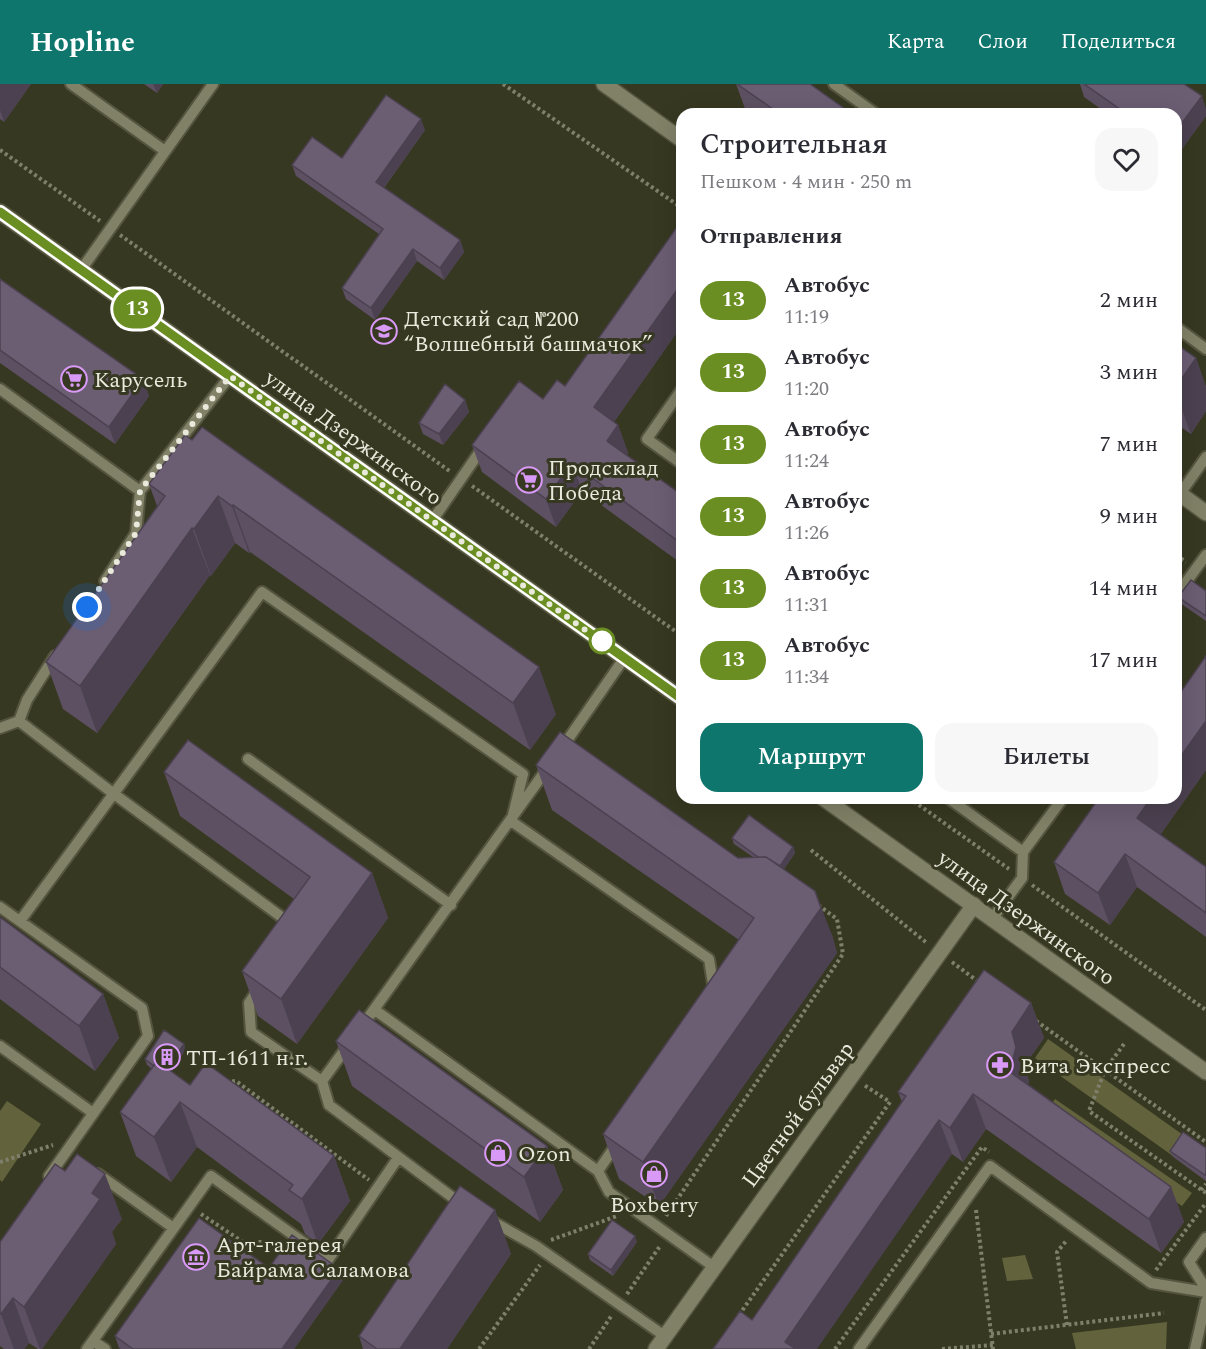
<!DOCTYPE html>
<html lang="ru">
<meta charset="utf-8">
<style>
:root{--surface:#fff;--page:#f7f7f7;--text:#2b2b33;--muted:#7c7c81;--accent:#0f766e}
body{margin:0;font-family:Spectral,serif;background:var(--page);color:var(--text);height:100vh;display:flex;flex-direction:column;font-size:22px;white-space:nowrap}
*{box-sizing:border-box;margin:0}
p{font-size:20px;color:var(--muted)}
.icon{flex:none;width:33px;height:33px;fill:none;stroke:currentColor;stroke-width:2;stroke-linecap:round;stroke-linejoin:round}
.map{position:relative;flex:1;overflow:hidden}
.sheet{position:absolute;left:676px;top:24px;width:506px;height:696px;display:flex;flex-direction:column;background:var(--surface);border-radius:18px;box-shadow:0 6px 24px #0002}
.sheet>*{flex:none}
.badge{padding:0 12px;border-radius:20px;font-size:21px;line-height:39px}
.you{position:absolute;width:30px;height:30px;margin:-15px;border:4px solid #fff;border-radius:50%;background:#1a73e8;box-shadow:0 0 0 9px #1a73e833}
.map>.badge{position:absolute;translate:-50% -50%;box-shadow:0 0 0 3px #fff}
h2{padding:0 24px;font-size:22px;line-height:54px}
.round{display:grid;place-items:center;flex:none;width:63px;height:63px;border-radius:18px;background:var(--page)}
.headline{display:flex;align-items:center;justify-content:space-between;height:102px;padding:0 24px}
h1{font-size:28px;font-weight:600;line-height:45px}
.primary-button{display:flex;gap:12px;margin-top:auto;padding:12px 24px}
.primary-button a{flex:1;height:69px;border-radius:18px;background:var(--accent);color:#fff;font-size:24px;font-weight:600;line-height:69px;text-align:center}
.primary-button a+a{background:var(--page);color:var(--text)}
ul{padding:0;list-style:none}
li{display:flex;align-items:center;gap:18px;height:72px;padding:0 24px}
li div{flex:1}
li b{display:block;font-size:22px}
li em{font-style:normal}
li .badge{min-width:66px;font-weight:700;text-align:center}
header{display:flex;align-items:center;gap:36px;box-sizing:border-box;height:84px;padding:0 30px;background:var(--accent);color:#fff}
header strong{font-size:28px}
nav{display:flex;gap:33px;margin-inline-start:auto;font-size:21px}
.map>svg:first-child{display:block}
.green{fill:#62633c}
.lines{fill:none;stroke-linecap:round;stroke-linejoin:round}
.lane-casing{stroke:#54543f;stroke-width:14}
.street-casing{stroke:#54543f;stroke-width:18}
.secondary-casing{stroke:#54543f;stroke-width:18}
.path{stroke:#7f806c;stroke-width:4;stroke-dasharray:3 3;stroke-linecap:butt}
.lane{stroke:#808167;stroke-width:10}
.street{stroke:#808167;stroke-width:15}
.secondary{stroke:#808167;stroke-width:15}
.wall{fill:#5c5062}
.shaded-wall{fill:#4b4150}
.building{fill:#6b5d72;stroke:#4b4150;stroke-width:1.5}
.line-casing{stroke:#fff;stroke-width:14}
.line{stroke:#6b8e23;stroke-width:9}
.walk{stroke:#e9eadc;stroke-width:6;stroke-dasharray:0 10.8}
.stop-dot{fill:#fff;stroke:#6b8e23;stroke-width:3}
.labels{text-anchor:middle;stroke-width:6;stroke-linejoin:round;paint-order:stroke}
.poi-label{font-size:22px;fill:#e9eadc;stroke:#373821;text-anchor:start}
.street-label{font-size:22px;fill:#e9eadc;stroke:#373821}
</style>
<header>
<strong>Hopline</strong>
<nav><a>Карта</a><a>Слои</a><a>Поделиться</a></nav>
</header>
<div class="map">
<svg width="1206" height="1265" viewBox="0 0 1206 1265">
<rect width="100%" height="100%" fill="#373821"/>
<path class="green" d="M1048,955L1193,1058L1180,1077L1035,974Z
M1055,1015L1192,1109L1182,1122L1046,1028Z
M7,1017L41,1040L2,1098L0,1096V1027Z
M1025,1171L1033,1195L1007,1197L1002,1174Z
M1167,1238L1166,1265H1076L1072,1249Z"/>
<g class="lines">
<g class="lane-casing">
<path id="lane" d="M71,0L165,67
M834,0L876,30
M81,186L213,0
M1176,243L1206,265
M0,305L140,407L230,292
M682,305L647,355L682,380
M1180,410L1206,373
M432,437L485,360
M105,497L136,449L140,407
M1176,512L1206,471
M19,637L114,710L291,840
M19,637L27,616L55,572
M0,644L19,637
M562,664L625,573
M248,675L451,821
M948,714L1023,768
M511,737L709,875L714,906
M0,823L142,924L148,952L49,1092
M992,835L1022,794L1023,768L1063,714
M20,837L262,508L523,690L513,731
M259,904L249,919L251,948L322,997
M375,926L598,1087L609,1108L714,1183
M360,945L549,682
M349,960L322,997L329,1021L464,1122
M0,962L93,1029
M598,1087L618,1058
M98,1090L172,1143
M490,1136L536,1162L666,1253
M1189,1178L1206,1205
M1189,1178L1206,1154
M93,1257L105,1265
M87,1265L211,1092L328,1176L398,1074
M859,1265L990,1082L1151,1199L1206,1208
M1195,1265L1206,1217"/>
</g>
<g class="street-casing">
<path id="street" d="M604,0L682,56
M1176,407L1206,429
M656,1265L974,821"/>
</g>
<g class="secondary-casing">
<path id="secondary" d="M0,128L682,615
M823,714L1206,988"/>
</g>
<path class="path" d="M503,0L682,124
M0,66L100,137
M120,151L451,388
M472,402L682,552
M1176,471L1186,478
M909,714L1009,785
M811,766L927,859
M1032,801L1206,926
M952,878L980,899
M1036,937L1206,1058
M1124,960L1105,986L1089,1027L1206,1109
M226,998L236,997L369,1096
M0,1078L53,1061
M1201,1106L1206,1100
M976,1126L993,1265
M201,1130L243,1158H277
M666,1132L843,870L837,835L818,821
M551,1156L617,1132
M1156,1186L1206,1119
M627,1210L660,1162
M739,1231L890,1018L864,1001
M1067,1241L1057,1168L1067,1156
M991,1250L1164,1229
M479,1265L540,1181
M589,1265L612,1231
M835,1265L982,1063L989,1068
M942,1265L993,1261"/>
<use href="#lane" class="lane"/>
<use href="#street" class="street"/>
<use href="#secondary" class="secondary"/>
</g>
<path class="wall" d="M0,0H31L4,38L0,35Z
M144,0H163L157,9Z
M736,0H810L852,30H747Z
M1080,0H1184L1206,32L1176,73V30H1108L1084,13Z
M425,46L384,104L460,156L464,168L444,196L417,177L375,236L346,215L342,204L379,150L296,92L292,81L342,74Z
M682,147V241L614,338L618,341L628,369L627,371L682,411V480L582,407L556,443L482,388L472,361L565,302Z
M0,195L143,295L149,312L115,360L0,279Z
M1176,260L1196,274L1206,303V327L1191,350L1176,340Z
M465,316L469,328L443,361L423,350L419,339Z
M185,351L556,630L530,666L250,468L249,469L235,459L211,492L210,491L97,649L63,625L46,578L157,422L149,400Z
M1206,507V537L1180,519L1178,513Z
M1206,572V686L1160,751L1206,783V853L1137,803L1110,841L1065,810L1054,778L1176,714Z
M536,681L738,774L753,773L734,760L732,754L793,763L795,769L784,785L832,851L837,869L659,1122L619,1095L603,1050L739,856L552,726Z
M164,688L372,789L388,834L297,960L258,932L242,887L294,815L180,732Z
M0,833L103,910L119,954L95,987L0,915Z
M1031,919L1044,954L1024,982L1029,997L1028,1001L1171,1103L1184,1138L1161,1169L986,1045L963,1078L952,1070L752,1236L902,1018L898,1008Z
M336,957L547,1062L563,1106L540,1138L352,1002Z
M186,965L171,987L190,1001L334,1072L350,1117L318,1160L305,1150L301,1140L197,1063L171,1098L136,1072L120,1028L152,985L147,981L145,975Z
M1206,1064V1097L1172,1072L1170,1067Z
M495,1126L511,1170L447,1265H363L359,1252Z
M122,1135L112,1148L116,1160L42,1265H38L29,1259L24,1265H4L0,1262V1158Z
M637,1158L613,1192L590,1176L588,1170Z
M269,1184L343,1196L294,1265H121L119,1264L115,1252Z"/>
<path class="shaded-wall" d="M0,0H31L4,38L0,26Z
M153,0H163L157,9Z
M1202,12L1206,25V32L1176,73V47Z
M421,35L425,46L380,109L376,98Z
M460,156L464,168L444,196L440,184Z
M413,165L417,177L375,236L371,224Z
M682,199V241L605,351L594,323Z
M1196,274L1206,303V327L1191,350L1176,310V303Z
M143,295L149,312L115,360L109,343Z
M465,316L469,328L443,361L439,350Z
M618,341L628,369L617,384L607,357Z
M572,379L582,407L556,443L546,415Z
M218,412L235,459L211,492L194,445Z
M233,421L250,468L249,469L232,422Z
M192,444L210,491L97,649L80,602Z
M539,583L556,630L530,666L513,619Z
M1206,637V686L1149,767L1137,734L1151,714H1176V679Z
M793,763L795,769L779,792L777,786Z
M1125,770L1137,803L1110,841L1098,809Z
M372,789L388,834L297,960L281,915Z
M815,807L832,851L837,869L659,1122L643,1078Z
M103,910L119,954L95,987L79,942Z
M1031,919L1044,954L1024,982L1029,997L1022,1023L1010,988L1012,948Z
M184,960L186,965L167,995L164,989Z
M973,1010L986,1045L963,1078L950,1044Z
M180,1018L197,1063L171,1098L154,1053Z
M939,1036L952,1070L817,1265H788L785,1258Z
M547,1062L563,1106L540,1138L524,1093Z
M334,1072L350,1117L318,1160L302,1115Z
M105,1090L122,1135L112,1148L116,1160L42,1265H40L24,1223L92,1109Z
M1171,1103L1184,1138L1161,1169L1149,1135Z
M495,1126L511,1170L447,1265H400Z
M635,1152L637,1158L613,1192L611,1186Z
M339,1185L343,1196L294,1265H282Z
M13,1214L29,1259L24,1265H14L1,1230Z"/>
<path class="building" d="M737,0H810L852,30H780Z
M1084,0H1184L1202,12L1176,47V30H1127Z
M386,11L421,35L376,98L460,156L440,184L413,165L371,224L342,204L383,145L292,81L312,53L342,74Z
M677,143L682,147V199L594,323L618,341L607,357L682,411V460L572,379L546,415L472,361L519,297L543,315L557,296L565,302Z
M0,195L143,295L109,343L0,266Z
M1176,260L1196,274L1176,303Z
M445,300L465,316L439,350L419,339Z
M202,343L539,583L513,619L233,421L232,422L218,412L194,445L192,444L80,602L46,578L165,412L149,400L185,351L192,356Z
M1191,496L1206,507V532L1178,513Z
M1206,572V637L1176,679V615Z
M560,648L738,774L766,773L815,807L821,824L643,1078L603,1050L754,834L536,681Z
M188,656L372,789L281,915L242,887L310,793L164,688Z
M1099,714H1151L1137,734L1206,783V829L1125,770L1098,809L1054,778Z
M749,731L793,763L780,782L766,773H758L732,754Z
M0,833L103,910L79,942L0,883Z
M984,886L1031,919L1012,948L1016,963L1010,988L1171,1103L1149,1135L973,1010L950,1044L939,1036L785,1258L796,1265H713L740,1227L752,1236L906,1012L898,1008Z
M359,926L547,1062L524,1093L336,957Z
M164,946L184,960L167,984L157,977L154,982L145,975Z
M157,977L190,1001L206,979L334,1072L302,1115L289,1106L293,1101L180,1018L154,1053L120,1028Z
M1183,1048L1206,1064V1090L1205,1091L1170,1067Z
M77,1070L105,1090L92,1109L100,1115L24,1223L13,1214L1,1230H0V1158L55,1080L65,1087Z
M460,1102L495,1126L400,1265H377L359,1252Z
M199,1134L269,1184L292,1151L339,1185L282,1265H133L115,1252Z
M612,1136L635,1152L611,1186L588,1170Z"/>
<g class="lines">
<g class="line-casing">
<path id="line" d="M0,128L682,615"/>
</g>
<use href="#line" class="line"/>
<path class="walk" d="M87,523L136,449L140,407L230,292L605,560L602,557"/>
</g>
<defs>
<g id="school-ring" transform="scale(1.35)"><circle r="9.5" fill="#373821" stroke="#d99af7" stroke-width="1.5"/><path d="M0-5L7-2L0 1L-7-2ZM-4 1L0 2.5L4 1V4Q0 6-4 4Z" fill="#d99af7"/></g>
<g id="supermarket-ring" transform="scale(1.35)"><circle r="9.5" fill="#373821" stroke="#d99af7" stroke-width="1.5"/><path d="M-6-5.5h2.5l.6 2H6L4.5 2H-2.5L-4.4-4H-6ZM-1.5 3.2a1.3 1.3 0 1 0 .1 0ZM3 3.2a1.3 1.3 0 1 0 .1 0Z" fill="#d99af7"/></g>
<g id="building-ring" transform="scale(1.35)"><circle r="9.5" fill="#373821" stroke="#d99af7" stroke-width="1.5"/><path d="M-4-6H4V6H1V3H-1V6H-4ZM-2.5-4.3h1.7v1.8h-1.7ZM.8-4.3h1.7v1.8H.8ZM-2.5-1h1.7V.8h-1.7ZM.8-1h1.7V.8H.8Z" fill="#d99af7"/></g>
<g id="pharmacy-ring" transform="scale(1.35)"><circle r="9.5" fill="#373821" stroke="#d99af7" stroke-width="1.5"/><path d="M-2-6h4v4h4v4h-4v4h-4v-4h-4v-4h4Z" fill="#d99af7"/></g>
<g id="shop-ring" transform="scale(1.35)"><circle r="9.5" fill="#373821" stroke="#d99af7" stroke-width="1.5"/><path d="M-5-2.5h2.3a2.7 3.5 0 0 1 5.4 0H5L5.5 6h-11ZM-1.5-2.5h3a1.5 2.3 0 0 0-3 0Z" fill="#d99af7"/></g>
<g id="museum-ring" transform="scale(1.35)"><circle r="9.5" fill="#373821" stroke="#d99af7" stroke-width="1.5"/><path d="M0-6L6-3V-2H-6V-3ZM-5-1h2V3h-2ZM-1-1h2V3h-2ZM3-1h2V3H3ZM-6 4H6V6H-6Z" fill="#d99af7"/></g>
</defs>
<g fill-rule="evenodd">
<use href="#school-ring" x="384" y="247"/>
<use href="#supermarket-ring" x="74" y="295"/>
<use href="#supermarket-ring" x="529" y="396"/>
<use href="#building-ring" x="167" y="973"/>
<use href="#pharmacy-ring" x="1000" y="981"/>
<use href="#shop-ring" x="498" y="1069"/>
<use href="#shop-ring" x="654" y="1090"/>
<use href="#museum-ring" x="196" y="1173"/>
</g>
<circle class="stop-dot" cx="602" cy="557" r="12"/>
<g class="labels">
<g class="poi-label">
<text x="404" y="242">Детский сад №200<tspan x="404" dy="25">“Волшебный башмачок”</tspan></text>
<text x="94" y="303">Карусель</text>
<text x="548" y="391">Продсклад<tspan x="548" dy="25">Победа</tspan></text>
<text x="186" y="981">ТП-1611 н.г.</text>
<text x="1020" y="989">Вита Экспресс</text>
<text x="518" y="1077">Ozon</text>
<text x="654" y="1128" text-anchor="middle">Boxberry</text>
<text x="216" y="1168">Арт-галерея<tspan x="216" dy="25">Байрама Саламова</tspan></text>
</g>
<g class="street-label">
<text transform="translate(354 353) rotate(36)" y="8">улица Дзержинского</text>
<text transform="translate(1027 833) rotate(36)" y="8">улица Дзержинского</text>
<text transform="translate(797 1030) rotate(-54)" y="8">Цветной бульвар</text>
</g>
</g>
</svg>
<div class="you" style="left:87px;top:523px"></div>
<b class="badge" style="left:137px;top:225px;background:#6b8e23;color:#fff">13</b>
<section class="sheet">
<div class="headline"><div><h1>Строительная</h1><p>Пешком · 4 мин · 250 m</p></div><a class="round"><svg class="icon" aria-label="heart" viewBox="0 0 24 24"><path d="M12 20l-8-8c-3-5 5-10 8-4 3-6 11-1 8 4z"/></svg></a></div>
<h2>Отправления</h2>
<ul>
<li><span class="badge" style="background:#6b8e23;color:#fff">13</span><div><b>Автобус</b><p>11:19</p></div><em>2 мин</em></li>
<li><span class="badge" style="background:#6b8e23;color:#fff">13</span><div><b>Автобус</b><p>11:20</p></div><em>3 мин</em></li>
<li><span class="badge" style="background:#6b8e23;color:#fff">13</span><div><b>Автобус</b><p>11:24</p></div><em>7 мин</em></li>
<li><span class="badge" style="background:#6b8e23;color:#fff">13</span><div><b>Автобус</b><p>11:26</p></div><em>9 мин</em></li>
<li><span class="badge" style="background:#6b8e23;color:#fff">13</span><div><b>Автобус</b><p>11:31</p></div><em>14 мин</em></li>
<li><span class="badge" style="background:#6b8e23;color:#fff">13</span><div><b>Автобус</b><p>11:34</p></div><em>17 мин</em></li>
</ul>
<div class="primary-button"><a>Маршрут</a><a>Билеты</a></div>
</section>
</div>
